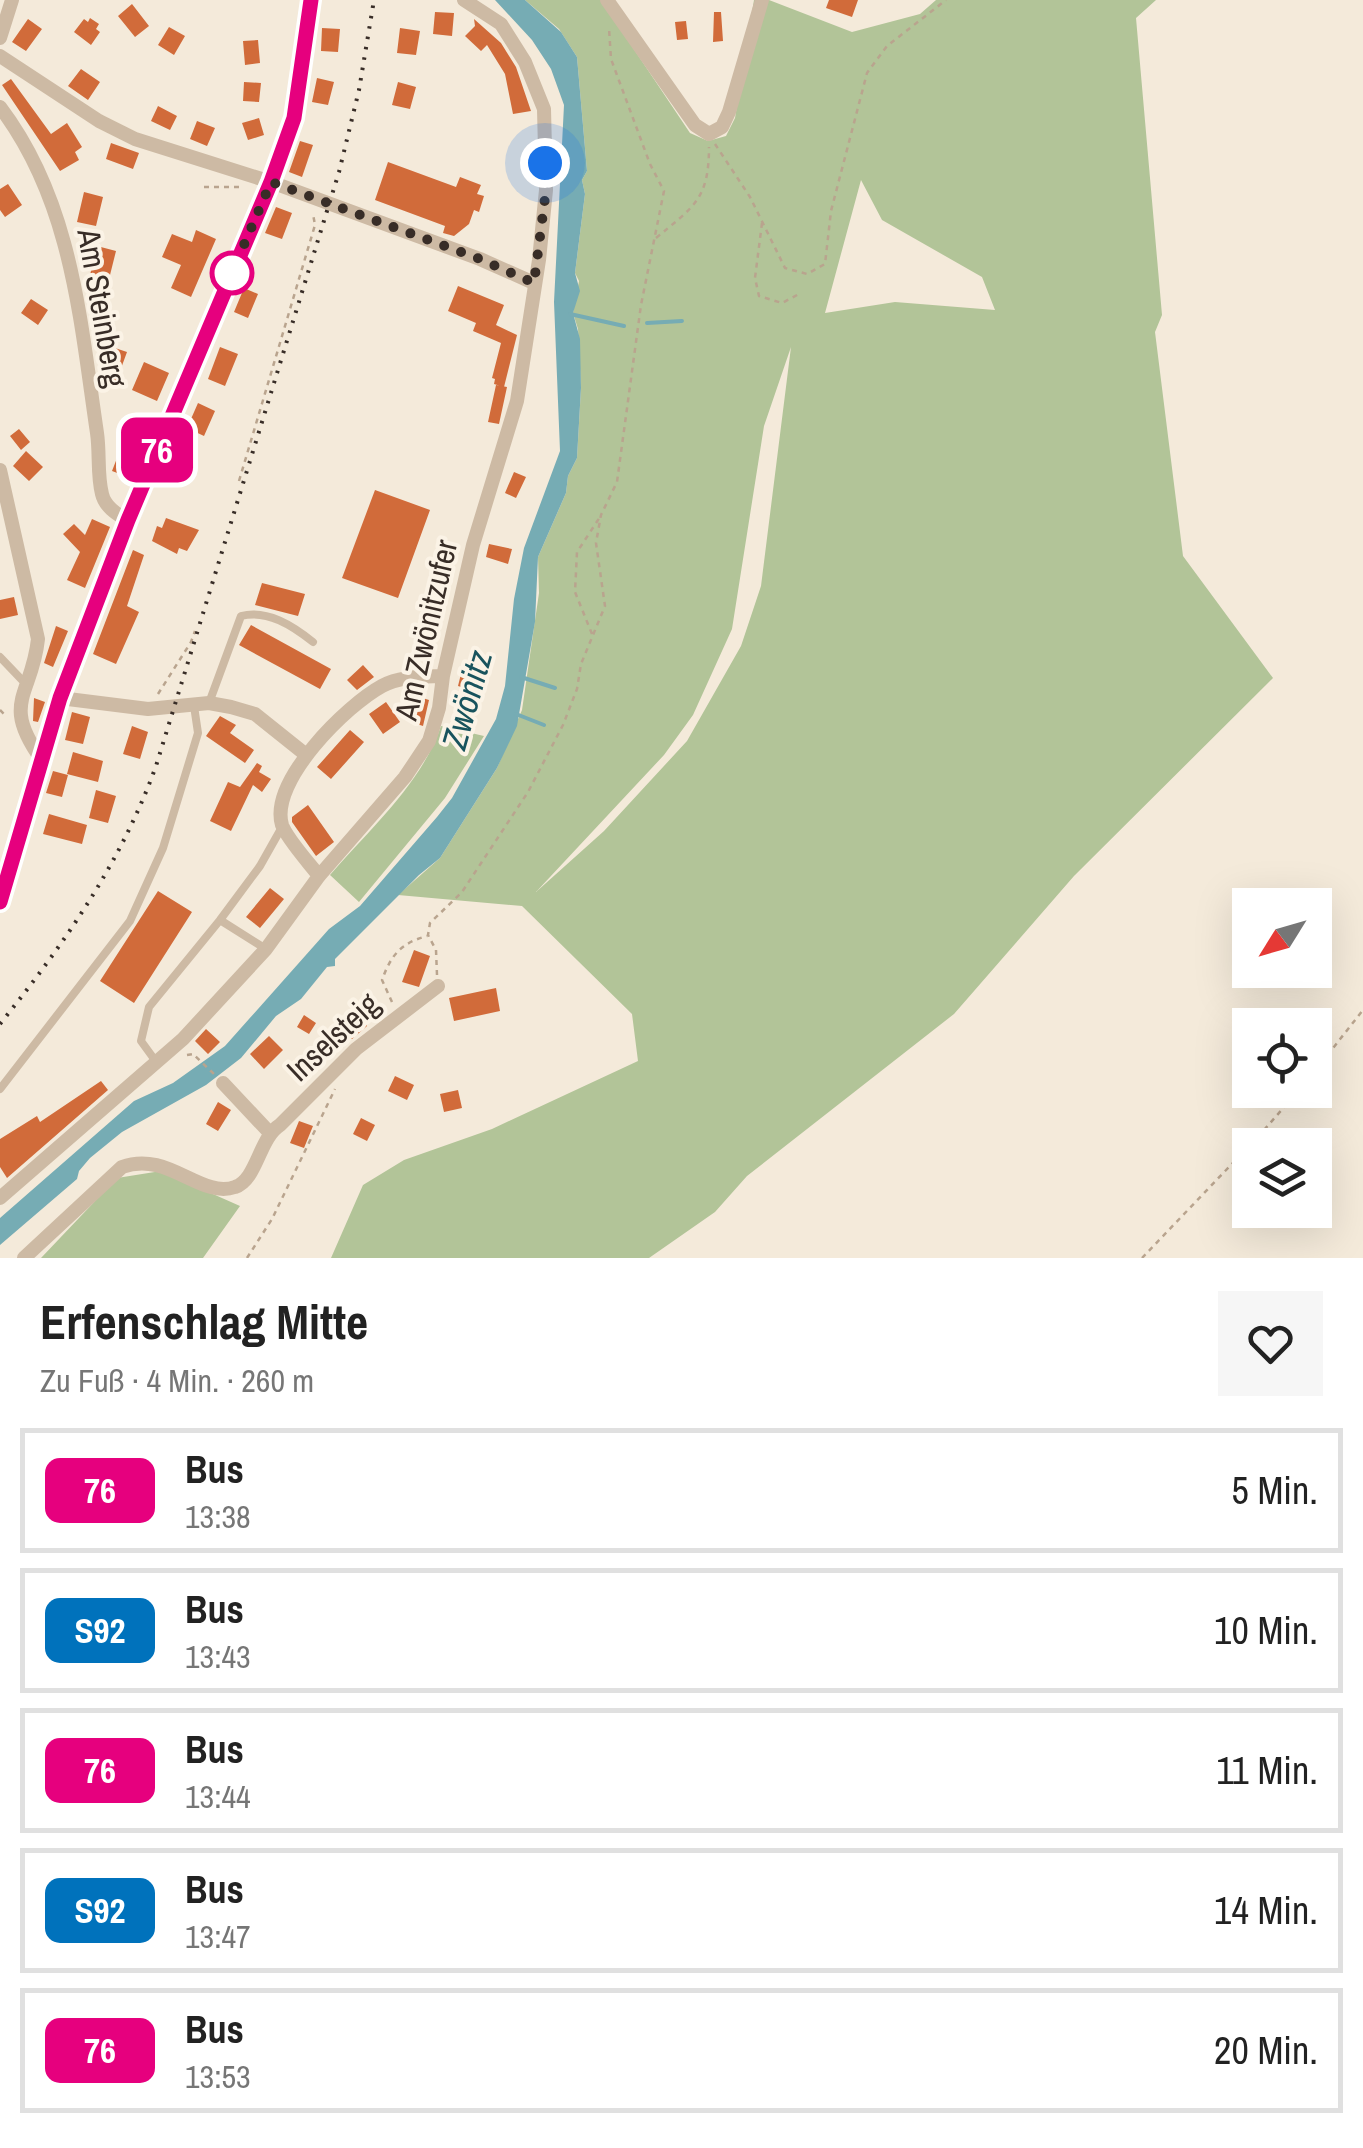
<!DOCTYPE html>
<html lang="de">
<meta charset="utf-8">
<style>
:root{--surface:#fff;--page:#f6f6f6;--text:#222;--muted:#767676;--line:#e0e0e0}
body{margin:0;font-family:"Archivo Narrow",sans-serif;background:var(--page);color:var(--text);height:100vh;display:flex;flex-direction:column;font-size:38px;white-space:nowrap}
*{box-sizing:border-box;margin:0}
p{font-size:32px;color:var(--muted)}
.icon{flex:none;width:55px;height:55px;fill:none;stroke:currentColor;stroke-width:2;stroke-linecap:round;stroke-linejoin:round}
.map{position:relative;height:1258px;overflow:hidden}
.drawer{display:flex;flex-direction:column;background:var(--surface);flex:1}
.drawer>*{flex:none}
.badge{padding:0 20px;border-radius:15px;font-size:35px;line-height:65px}
.needle{width:65px;rotate:233deg}
.fabs{position:absolute;left:1232px;top:888px;display:grid;gap:20px}
.fabs a{display:grid;place-items:center;width:100px;height:100px;border-radius:0px;background:var(--surface);box-shadow:0 10px 40px #0002;font-size:50px}
.you{position:absolute;width:50px;height:50px;margin:-25px;border:8px solid #fff;border-radius:50%;background:#1a73e8;box-shadow:0 0 0 15px #1a73e833}
.map>.badge{position:absolute;translate:-50% -50%;box-shadow:0 0 0 5px #fff}
.round{display:grid;place-items:center;flex:none;width:105px;height:105px;border-radius:0px;background:var(--page)}
.overview{display:flex;align-items:center;justify-content:space-between;height:170px;padding:0 40px}
h1{font-size:48px;font-weight:800;line-height:75px}
ul{padding:0;list-style:none}
li{display:flex;align-items:center;gap:30px;height:125px;margin:0 20px 15px;padding:0 20px;border:5px solid var(--line);border-radius:0px}
li div{flex:1}
li b{display:block;font-size:38px}
li em{font-style:normal}
li .badge{min-width:110px;font-weight:700;text-align:center}
.map>svg:first-child{display:block}
.green{fill:#b2c498;fill-rule:evenodd}
.water{fill:#76acb4}
.lines{fill:none;stroke-linecap:round;stroke-linejoin:round}
.stream{stroke:#76acb4;stroke-width:4}
.building{fill:#d16b3a}
.path{stroke:#b9a48e;stroke-width:2.5;stroke-dasharray:5 5;stroke-linecap:butt}
.service{stroke:#cdbaa4;stroke-width:8}
.minor{stroke:#cdbaa4;stroke-width:14}
.secondary{stroke:#a18975;stroke-width:20}
.rail{stroke:#382d27;stroke-width:4;stroke-dasharray:2.5 8;stroke-linecap:butt}
.line-casing{stroke:#fff;stroke-width:22}
.line{stroke:#e6007e;stroke-width:15}
.walk{stroke:#382d27;stroke-width:10;stroke-dasharray:0 18}
.stop-dot{fill:#fff;stroke:#e6007e;stroke-width:5}
.labels{text-anchor:middle;stroke-width:8;stroke-linejoin:round;paint-order:stroke}
.street-label{font-size:32px;fill:#382d27;stroke:#fbf3e6}
.water-label{font-size:35px;font-style:italic;fill:#18535d;stroke:#fbf3e6}
</style>
<div class="map">
<svg width="1363" height="1258" viewBox="0 0 1363 1258">
<rect width="100%" height="100%" fill="#f4eada"/>
<path class="green" d="M525,0H601L690,133L708,141L726,136L735,118L754,0H769L852,32L920,14L936,0H1156L1136,18L1162,315L1155,332L1183,556L1273,678L1074,876L954,1014L747,1176L715,1212L649,1258H331L363,1185L404,1160L492,1129L638,1061L632,1014L522,906L398,895L440,858L497,768L522,710L539,593L538,557L566,493L568,476L577,458L581,388L578,329L573,313L579,281L575,273L585,194L582,180L587,171L577,57L559,29ZM861,180L882,220L982,277L995,310L895,302L825,313ZM791,347L761,586L741,646L687,741L604,831L536,892L664,755L693,715L732,629L764,426Z
M441,726L484,736L445,798L359,902L330,875C369,830 422,783 441,726Z
M161,1171L240,1206L203,1258H41L117,1178Z"/>
<path class="water" d="M495,0H525L561,32L577,57L587,171L582,180L585,194L575,273L580,291L573,313L580,339L581,388L577,458L568,476L566,493L538,557L535,622L517,726L497,768L440,858L419,875L335,959V966L327,967L301,999L276,1016L241,1058L206,1085L122,1132L90,1158L79,1171L77,1179L0,1245V1218L134,1101L173,1083L225,1046L329,929L360,906L437,817L452,798L496,719L505,686L514,599L524,548L560,451L554,302L564,105L551,69L532,40Z"/>
<g class="lines">
<path class="stream" d="M570,314L624,326
M647,323L682,321
M521,677L555,688
M516,714L544,725"/>
</g>
<path class="building" d="M829,0H858L852,17L826,8Z
M132,4L149,26L135,37L118,16Z
M435,12L454,13L452,36L433,34Z
M714,12H721L723,41L713,42Z
M90,18L99,24L96,29L100,32L91,45L74,32L84,19L88,22Z
M28,19L42,29L26,51L12,42Z
M474,19L501,43L516,67L531,111L513,114L505,74L487,45L481,51L465,36L475,26Z
M686,21L688,39L677,40L675,22Z
M169,27L185,36L174,55L158,45Z
M322,28L340,29L338,52L321,51Z
M400,28L420,31L416,55L397,53Z
M258,40L260,63L245,65L243,41Z
M81,69L100,82L88,100L68,86Z
M317,78L334,82L328,105L312,102Z
M11,79L51,134L67,123L82,147L75,152L79,160L60,171L2,85Z
M244,82L261,83L259,102L243,101Z
M398,82L416,87L410,109L392,105Z
M158,106L177,116L170,130L151,121Z
M259,118L264,135L248,140L242,123Z
M197,121L215,128L207,146L190,139Z
M300,141L313,145L302,177L289,172Z
M111,143L139,153L133,169L106,159Z
M388,162L456,187L460,177L481,185L477,194L484,196L479,212L474,210L469,224L454,236L443,233L445,226L375,200Z
M8,184L22,205L5,217L0,210V189Z
M84,192L103,197L96,226L77,222Z
M276,207L292,213L282,239L265,233Z
M196,230L216,239L191,297L171,288L181,265L162,257L172,234L192,242Z
M97,246L116,251L109,279L90,275Z
M458,286L504,305L496,325L517,335L504,387L494,384L495,379L492,378L501,343L473,331L476,323L448,311Z
M244,288L258,294L248,318L234,312Z
M31,299L48,310L38,325L21,313Z
M220,347L238,354L225,386L208,379Z
M115,348L127,352L116,382L104,377Z
M144,362L169,373L157,401L132,390Z
M496,385L507,387L499,424L488,422Z
M198,403L215,411L204,436L187,428Z
M19,429L30,442L21,450L10,436Z
M128,430L145,437L128,477L112,471Z
M26,451L43,467L29,481L13,466Z
M514,472L526,477L516,498L505,493Z
M375,490L430,510L398,598L342,578Z
M166,518L199,530L187,551L179,548L177,554L152,541L157,526L162,528Z
M92,519L110,527L85,588L67,580L80,552L63,534L74,524L85,535Z
M489,544L512,549L508,564L486,557Z
M133,550L144,555L127,606L139,612L116,664L93,654Z
M262,583L305,594L298,616L255,605Z
M14,597L18,615L0,619V600Z
M251,625L331,669L320,689L239,645Z
M56,626L68,631L53,667L44,663Z
M363,665L374,677L357,690L347,680Z
M463,666L483,671L478,692L458,686Z
M416,696L429,700L423,726L408,721Z
M34,698L45,702L38,722L33,721Z
M386,702L400,722L383,734L369,714Z
M72,712L90,717L83,744L65,740Z
M220,716L236,725L230,733L254,750L245,763L206,736Z
M132,726L148,732L140,759L123,754Z
M350,730L364,742L331,779L317,767Z
M73,752L103,761L98,782L67,774Z
M257,763L262,766L259,772L271,779L262,792L253,785L231,831L210,821L228,782L240,787Z
M53,771L68,775L62,797L46,793Z
M96,790L116,796L108,823L89,818Z
M308,805L334,842L316,856L292,822V817Z
M49,814L87,825L82,844L43,834Z
M270,888L284,899L260,928L246,917Z
M158,891L192,912L134,1003L100,981Z
M414,950L430,956L419,987L402,982Z
M496,988L500,1011L454,1021L449,998Z
M354,1012L367,1026L352,1039L339,1025Z
M304,1015L316,1023L309,1034L297,1027Z
M206,1029L220,1042L208,1054L195,1041Z
M269,1036L283,1050L264,1069L250,1054Z
M395,1076L414,1085L407,1100L388,1091Z
M101,1081L108,1090L7,1178L0,1167V1139L37,1116L40,1122Z
M458,1090L462,1108L444,1112L440,1094Z
M218,1102L231,1110L218,1131L206,1124Z
M361,1118L375,1125L367,1141L353,1134Z
M299,1121L313,1126L304,1148L290,1143Z"/>
<g class="lines">
<path class="path" d="M715,144L750,197L785,268L807,274L825,264L831,211L867,73L887,46L946,0
M204,187H243
M762,223L755,278L759,296L782,303L799,294
M656,238C693,207 709,200 709,147
M239,481L315,225L313,214
M592,634L575,592L577,552L600,517
M158,694L191,642L195,631
M0,710L6,716
M437,975L436,950L428,935L430,923L462,892L528,792L563,725L577,689L581,664L605,606L596,543L601,515L617,482L641,305L664,191L650,164L611,59L609,28
M392,1002L382,980C391,955 401,943 427,936
M187,1055L193,1054L215,1075
M1315,1071L1363,1010
M1251,1145L1299,1090
M247,1258L272,1219L335,1089
M1142,1258L1250,1145"/>
<path class="service" d="M0,657L22,680
M209,703L241,616C267,609 293,626 313,642
M220,920L266,949
M157,1063L141,1041L149,1007L220,920L260,866L282,827
M0,1089L130,921L163,848L198,733L194,706"/>
<path class="minor" d="M607,0L695,125L709,134L722,127L729,112L762,0
M0,38L12,0
M0,56L99,121L135,139L271,182L480,259L534,283
M0,107C72,202 80,319 97,433C100,453 97,475 102,494C105,507 117,514 128,521
M0,470L38,639C32,696 0,702 42,760
M60,698L148,709L209,703L231,707L255,714L305,754
M319,876C310,864 287,839 282,825C269,781 347,705 382,686C400,676 422,677 443,676
M223,1083L269,1132
M0,1198L183,1039L266,949L319,876L405,777L429,741L439,708L443,676L473,545L517,401L539,260L546,190L544,109L525,62L501,24L464,0
M24,1258L122,1167C168,1150 200,1199 235,1187C257,1180 259,1138 280,1125L356,1049L438,986"/>
<path class="secondary" d="M0,902L60,698L128,521L271,182L294,118L311,0"/>
<path class="rail" d="M0,1024C64,944 121,863 156,766L339,172L359,90L374,0"/>
</g>
<g class="lines">
<g class="line-casing">
<path id="line" d="M0,902L60,698L128,520L271,182L294,118L311,0"/>
</g>
<use href="#line" class="line"/>
<path class="walk" d="M232,273L231,275L271,182L480,259L534,283L546,190L545,163"/>
</g>
<circle class="stop-dot" cx="232" cy="273" r="20"/>
<g class="labels">
<g class="street-label">
<text transform="translate(102 308) rotate(80)" y="11">Am Steinberg</text>
<text transform="translate(426 630) rotate(-77)" y="11">Am Zwönitzufer</text>
<text transform="translate(333 1037) rotate(-43)" y="11">Inselsteig</text>
</g>
<g class="water-label">
<text transform="translate(467 700) rotate(-74)" y="12">Zwönitz</text>
</g>
</g>
</svg>
<div class="fabs">
<a><svg class="needle" viewBox="-14 -14 28 28"><path d="M0-13l5 13h-10z" fill="#e53935"/><path d="M0 13l5-13h-10z" fill="#767676"/></svg></a>
<a><svg class="icon" aria-label="locate" viewBox="0 0 24 24"><circle cx="12" cy="12" r="6"/><path d="M12 2v4M12 18v4M2 12h4M18 12h4"/></svg></a>
<a><svg class="icon" aria-label="layers" viewBox="0 0 24 24"><path d="M12 4l9 5-9 5-9-5zM3 14l9 5 9-5"/></svg></a>
</div>
<div class="you" style="left:545px;top:163px"></div>
<b class="badge" style="left:157px;top:450px;background:#e6007e;color:#fff">76</b>
</div>
<section class="drawer">
<div class="overview"><div><h1>Erfenschlag Mitte</h1><p>Zu Fuß · 4 Min. · 260 m</p></div><a class="round"><svg class="icon" aria-label="heart" viewBox="0 0 24 24"><path d="M12 20l-8-8c-3-5 5-10 8-4 3-6 11-1 8 4z"/></svg></a></div>
<ul>
<li><span class="badge" style="background:#e6007e;color:#fff">76</span><div><b>Bus</b><p>13:38</p></div><em>5 Min.</em></li>
<li><span class="badge" style="background:#0072bc;color:#fff">S92</span><div><b>Bus</b><p>13:43</p></div><em>10 Min.</em></li>
<li><span class="badge" style="background:#e6007e;color:#fff">76</span><div><b>Bus</b><p>13:44</p></div><em>11 Min.</em></li>
<li><span class="badge" style="background:#0072bc;color:#fff">S92</span><div><b>Bus</b><p>13:47</p></div><em>14 Min.</em></li>
<li><span class="badge" style="background:#e6007e;color:#fff">76</span><div><b>Bus</b><p>13:53</p></div><em>20 Min.</em></li>
</ul>
</section>
